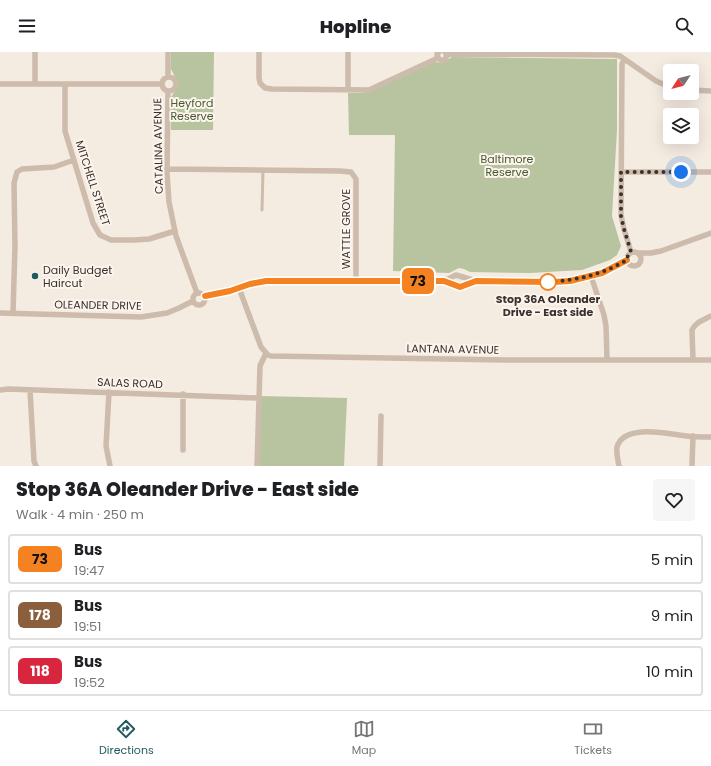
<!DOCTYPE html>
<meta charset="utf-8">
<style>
:root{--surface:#fff;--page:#f6f6f6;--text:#202124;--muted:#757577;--line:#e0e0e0;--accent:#1f5a5e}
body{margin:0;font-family:Poppins,sans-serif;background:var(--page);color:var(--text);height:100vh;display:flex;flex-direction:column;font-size:15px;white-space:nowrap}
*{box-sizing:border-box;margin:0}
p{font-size:13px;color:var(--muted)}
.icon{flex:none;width:22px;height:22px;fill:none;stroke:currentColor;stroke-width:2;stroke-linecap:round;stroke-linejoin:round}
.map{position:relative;height:414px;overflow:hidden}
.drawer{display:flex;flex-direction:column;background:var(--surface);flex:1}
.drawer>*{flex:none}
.badge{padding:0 8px;border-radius:6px;font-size:14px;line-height:26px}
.needle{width:26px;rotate:234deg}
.controls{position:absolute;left:663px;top:12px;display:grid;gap:8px}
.controls a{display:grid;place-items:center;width:36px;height:36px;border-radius:4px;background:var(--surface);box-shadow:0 4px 16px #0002;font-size:20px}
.you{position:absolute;width:20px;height:20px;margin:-10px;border:3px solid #fff;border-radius:50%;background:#1a73e8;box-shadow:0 0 0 6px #1a73e833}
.map>.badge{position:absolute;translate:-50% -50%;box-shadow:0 0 0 2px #fff}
.round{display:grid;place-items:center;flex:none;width:42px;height:42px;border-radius:4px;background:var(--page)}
.headline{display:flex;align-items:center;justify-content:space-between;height:68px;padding:0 16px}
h1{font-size:19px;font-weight:800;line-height:30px}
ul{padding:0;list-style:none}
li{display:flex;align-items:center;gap:12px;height:50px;margin:0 8px 6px;padding:0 8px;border:2px solid var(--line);border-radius:4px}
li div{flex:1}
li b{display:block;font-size:15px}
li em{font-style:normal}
li .badge{min-width:44px;font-weight:700;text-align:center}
header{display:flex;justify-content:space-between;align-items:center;height:52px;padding:0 16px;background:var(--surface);font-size:18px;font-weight:800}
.dock{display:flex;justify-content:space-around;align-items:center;height:56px;border-top:1px solid var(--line);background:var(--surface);font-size:11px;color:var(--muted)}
.dock a{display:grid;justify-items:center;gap:2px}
.dock .active{color:var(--accent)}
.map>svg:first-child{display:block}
.green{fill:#b8c4a0}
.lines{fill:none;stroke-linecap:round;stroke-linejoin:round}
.lane{stroke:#cdbbac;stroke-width:3}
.street{stroke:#cdbbac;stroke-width:5.5}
.line-casing{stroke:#fff;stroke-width:9}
.line{stroke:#f58220;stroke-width:6}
.walk{stroke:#3b302b;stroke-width:4;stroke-dasharray:0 7.2}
.poi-dot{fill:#1f5a5e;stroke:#fbf5ee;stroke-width:1.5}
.stop-dot{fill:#fff;stroke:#f58220;stroke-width:2}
.labels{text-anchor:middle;stroke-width:4;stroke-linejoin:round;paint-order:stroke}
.park-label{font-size:11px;fill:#4a5a2e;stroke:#fbf5ee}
.street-label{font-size:11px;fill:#3b302b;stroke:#fbf5ee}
.poi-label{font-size:11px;fill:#3b302b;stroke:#fbf5ee;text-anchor:start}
.stop-label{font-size:11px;font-weight:bold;fill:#3b302b;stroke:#fbf5ee}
</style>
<header><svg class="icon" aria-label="menu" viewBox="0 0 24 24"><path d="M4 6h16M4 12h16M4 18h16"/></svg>Hopline<svg class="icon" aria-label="search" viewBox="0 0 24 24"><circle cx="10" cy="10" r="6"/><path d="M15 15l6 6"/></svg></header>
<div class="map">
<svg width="711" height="414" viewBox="0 0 711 414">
<rect width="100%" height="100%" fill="#f4ebe1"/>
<path class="green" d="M171,0H214L213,78H171V45L177,36L178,31L171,17Z
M452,5L617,7V78L612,164L621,194L617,203L610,208L582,218L530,221L470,220L464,217L459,216L449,221L393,219L395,83H349L348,41H362L435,10L442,11Z
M259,344L347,346L344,414H257Z"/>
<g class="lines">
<path class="lane" d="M262,158L263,118"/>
<path class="street" d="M259,0V26L260,31L265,36L272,37L369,38L438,6
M348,0V38
M446,2L614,3L620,4L656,29L670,35
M438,6L442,9L445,7L447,4L445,0
M438,6L437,2L439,0
M624,8L622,12L621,163L624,177L631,200
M162 32a7 7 0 1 1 14 0a7 7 0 1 1-14 0Z
M168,25V0
M0,32H161
M35,32V0
M65,32V79L93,171L100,183L111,188H134L149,187L175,179
M692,38L711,39
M168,39L167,121L169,150L176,184L197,241
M167,117L340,119L351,120L356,127V229
M621,120H711
M627 207a7 7 0 1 1 14 0a7 7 0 1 1-14 0Z
M638,201H651L661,199L711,181
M591,224L604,263L606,274L607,308
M444,229L456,223L476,229L554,230L570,229L602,221L627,208
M239,236L261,295L268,303L271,304L504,308H711
M193 247a6 6 0 1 1 12 0a6 6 0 1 1-12 0Z
M205,244L230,239L250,231L266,229H444L461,235L476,229
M0,261L141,265L167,261L179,256L193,249
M13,261L15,194L14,131L17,120L22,117L54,115L74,108
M693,308L692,278C696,270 703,268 711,264
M0,338L8,337L259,346
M30,338L34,409L36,414
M109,340L106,394L110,414
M183,398V342
M257,414L260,314L266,301
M380,414L381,364
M619,414C618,408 616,401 617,395C624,371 669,382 686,384C694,385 703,385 711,385
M692,414L693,384"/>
</g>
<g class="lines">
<g class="line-casing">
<path id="line" d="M205,244L230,239L250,232L266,229H444L460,235L476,229L554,230L570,229L602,221L627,208"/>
</g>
<use href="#line" class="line"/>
<path class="walk" d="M548,230C578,228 601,223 627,208L628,203L631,200L624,177L621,164V120H681"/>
</g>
<circle class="poi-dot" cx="35" cy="224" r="4"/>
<circle class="stop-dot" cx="548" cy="230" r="8"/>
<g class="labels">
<g class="park-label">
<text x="192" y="55">Heyford<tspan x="192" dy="13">Reserve</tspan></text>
<text x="507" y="111">Baltimore<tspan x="507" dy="13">Reserve</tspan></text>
</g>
<g class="street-label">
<text transform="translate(158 94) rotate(-91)" y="4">CATALINA AVENUE</text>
<text transform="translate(93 131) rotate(72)" y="4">MITCHELL STREET</text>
<text transform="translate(346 177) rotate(-90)" y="4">WATTLE GROVE</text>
<text transform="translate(98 253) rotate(1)" y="4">OLEANDER DRIVE</text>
<text transform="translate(453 297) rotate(1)" y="4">LANTANA AVENUE</text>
<text transform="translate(130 331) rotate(2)" y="4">SALAS ROAD</text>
</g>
<g class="poi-label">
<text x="43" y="222">Daily Budget<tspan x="43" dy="13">Haircut</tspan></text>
</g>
<g class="stop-label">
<text x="548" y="251">Stop 36A Oleander<tspan x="548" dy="13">Drive - East side</tspan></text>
</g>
</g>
</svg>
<div class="controls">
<a><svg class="needle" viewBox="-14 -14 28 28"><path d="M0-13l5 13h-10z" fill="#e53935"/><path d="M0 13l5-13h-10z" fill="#757577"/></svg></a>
<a><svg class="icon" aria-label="layers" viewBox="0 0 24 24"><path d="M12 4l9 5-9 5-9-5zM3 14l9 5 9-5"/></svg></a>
</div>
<div class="you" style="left:681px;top:120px"></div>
<b class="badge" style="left:418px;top:229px;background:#f58220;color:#111">73</b>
</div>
<section class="drawer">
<div class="headline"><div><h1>Stop 36A Oleander Drive - East side</h1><p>Walk · 4 min · 250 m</p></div><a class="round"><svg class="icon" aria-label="heart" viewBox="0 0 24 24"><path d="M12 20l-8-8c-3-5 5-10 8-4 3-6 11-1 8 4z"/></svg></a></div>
<ul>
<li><span class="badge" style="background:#f58220;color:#111">73</span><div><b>Bus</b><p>19:47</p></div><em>5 min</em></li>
<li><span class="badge" style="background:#8b5e3c;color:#fff">178</span><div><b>Bus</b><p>19:51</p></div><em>9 min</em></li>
<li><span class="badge" style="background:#d7263d;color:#fff">118</span><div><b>Bus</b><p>19:52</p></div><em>10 min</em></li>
</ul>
</section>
<nav class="dock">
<a class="active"><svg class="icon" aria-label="directions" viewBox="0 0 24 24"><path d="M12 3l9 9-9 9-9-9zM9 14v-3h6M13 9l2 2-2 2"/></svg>Directions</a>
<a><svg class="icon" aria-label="map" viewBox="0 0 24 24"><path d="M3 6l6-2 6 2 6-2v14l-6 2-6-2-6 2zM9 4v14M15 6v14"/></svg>Map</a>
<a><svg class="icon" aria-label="tickets" viewBox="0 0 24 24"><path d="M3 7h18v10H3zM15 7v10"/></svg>Tickets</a>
</nav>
